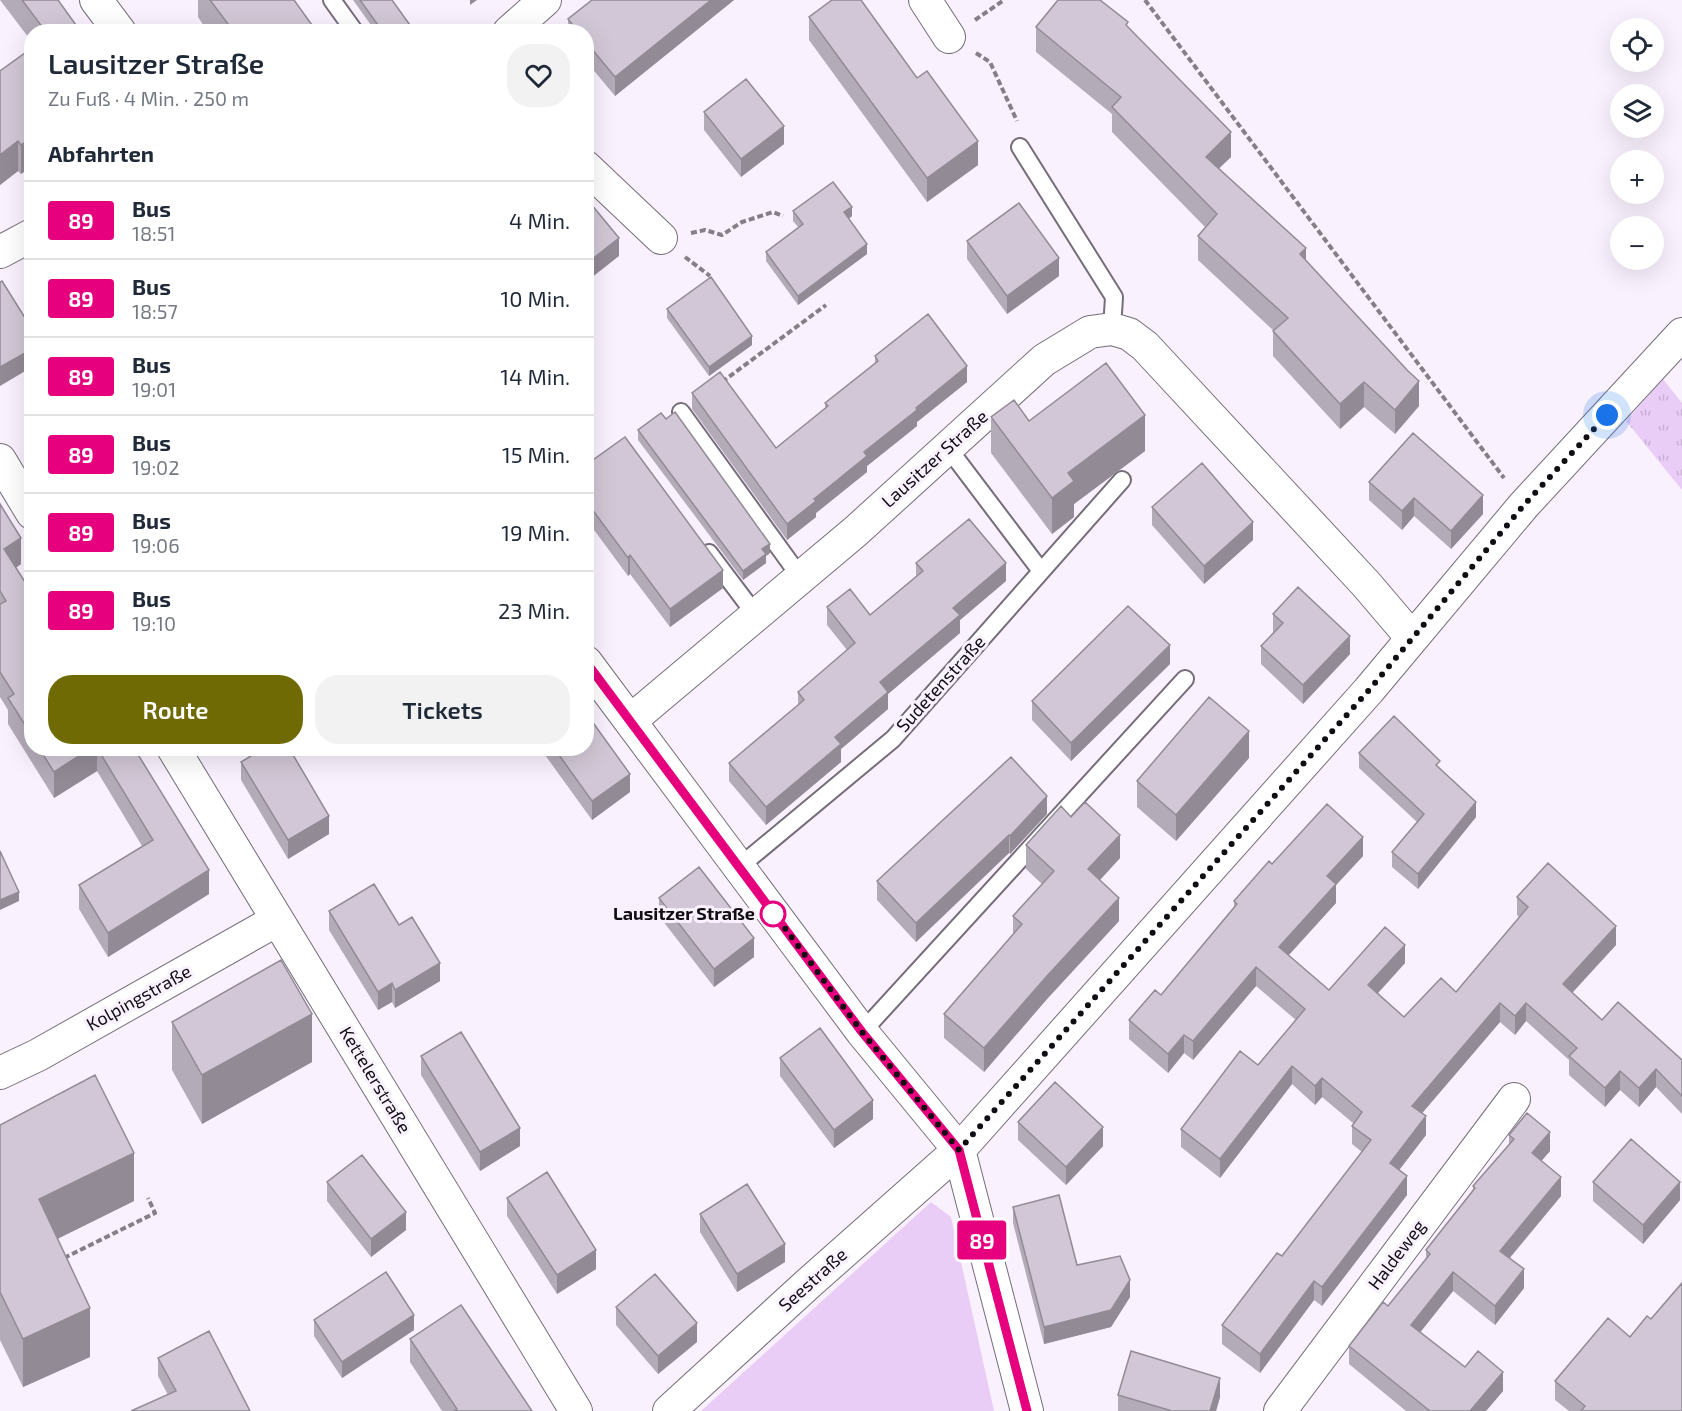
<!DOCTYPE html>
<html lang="de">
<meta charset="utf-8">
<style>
:root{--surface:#fff;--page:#f2f2f3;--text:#1f2937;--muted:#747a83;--line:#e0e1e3;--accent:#706a04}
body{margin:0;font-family:"Exo 2",sans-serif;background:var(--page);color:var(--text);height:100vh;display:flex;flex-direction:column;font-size:22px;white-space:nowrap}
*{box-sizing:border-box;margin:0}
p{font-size:20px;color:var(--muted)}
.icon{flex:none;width:33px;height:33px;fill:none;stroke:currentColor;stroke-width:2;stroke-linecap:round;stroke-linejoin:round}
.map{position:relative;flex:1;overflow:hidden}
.sheet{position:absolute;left:24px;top:24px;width:570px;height:732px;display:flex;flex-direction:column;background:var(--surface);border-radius:24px;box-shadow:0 6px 24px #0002}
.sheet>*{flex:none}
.badge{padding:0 12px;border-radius:4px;font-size:21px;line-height:39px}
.buttons{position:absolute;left:1610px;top:18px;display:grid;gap:12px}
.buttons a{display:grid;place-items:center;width:54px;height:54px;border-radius:50%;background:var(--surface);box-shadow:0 6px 24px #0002;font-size:30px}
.you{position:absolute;width:30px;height:30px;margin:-15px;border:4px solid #fff;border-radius:50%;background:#1a73e8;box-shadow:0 0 0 9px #1a73e833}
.map>.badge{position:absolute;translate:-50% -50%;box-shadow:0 0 0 3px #fff}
h2{padding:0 24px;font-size:22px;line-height:54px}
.round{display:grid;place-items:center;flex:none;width:63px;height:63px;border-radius:24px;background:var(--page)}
.overview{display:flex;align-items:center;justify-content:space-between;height:102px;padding:0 24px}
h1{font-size:28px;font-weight:600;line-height:45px}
.action{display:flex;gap:12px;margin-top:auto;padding:12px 24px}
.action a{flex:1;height:69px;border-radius:24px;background:var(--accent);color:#fff;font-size:24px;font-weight:600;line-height:69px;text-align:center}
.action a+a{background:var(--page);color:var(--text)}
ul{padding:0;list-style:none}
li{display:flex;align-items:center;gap:18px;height:78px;padding:0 24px;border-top:2px solid var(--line)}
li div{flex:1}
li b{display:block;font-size:22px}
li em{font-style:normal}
li .badge{min-width:66px;font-weight:700;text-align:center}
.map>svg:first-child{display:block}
.grass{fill:url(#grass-tufts)}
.green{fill:#eacdf7}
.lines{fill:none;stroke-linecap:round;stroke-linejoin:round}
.lane-casing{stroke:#766d7a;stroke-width:20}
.street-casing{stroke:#766d7a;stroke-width:34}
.path{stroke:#857f88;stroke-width:4;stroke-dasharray:6 3;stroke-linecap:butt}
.lane{stroke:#fff;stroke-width:16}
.street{stroke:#fff;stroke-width:32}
.wall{fill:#b4abb8}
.shaded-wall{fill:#928b96}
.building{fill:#d1c7d6;stroke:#928b96;stroke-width:1.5}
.line-casing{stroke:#fff;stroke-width:14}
.line{stroke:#e6007e;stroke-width:9}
.walk{stroke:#110e13;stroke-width:6;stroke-dasharray:0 10.8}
.stop-dot{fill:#fff;stroke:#e6007e;stroke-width:3}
.labels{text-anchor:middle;stroke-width:6;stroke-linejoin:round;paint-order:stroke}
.street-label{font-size:18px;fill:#110e13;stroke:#f9f1fd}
.stop-label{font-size:18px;font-weight:bold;fill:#110e13;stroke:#f9f1fd;text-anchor:end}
</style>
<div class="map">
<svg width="1682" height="1411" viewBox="0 0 1682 1411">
<defs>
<pattern id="grass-tufts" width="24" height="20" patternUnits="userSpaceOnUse" patternTransform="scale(1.5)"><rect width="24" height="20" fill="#eacdf7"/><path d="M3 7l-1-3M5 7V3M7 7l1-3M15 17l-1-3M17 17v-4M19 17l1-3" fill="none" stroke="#c8afd3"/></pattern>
</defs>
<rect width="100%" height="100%" fill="#f9f1fd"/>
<path class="grass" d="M1663,379L1682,403V490L1626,421Z"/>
<path class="green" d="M931,1202L951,1217L994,1411H701Z"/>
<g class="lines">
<g class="lane-casing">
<path id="lane" d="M332,0L355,32
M1020,147L1114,297L1112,329
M681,412L801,578
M948,448L1041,571
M709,553L755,614
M739,867L893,739L1122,480
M862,1032L1185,679"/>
</g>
<g class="street-casing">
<path id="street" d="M96,0L120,32
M925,0L949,37
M509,32L545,0
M586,167L661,238
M0,252L32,235
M0,460L32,513
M586,662L862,1032L959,1150L1027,1411
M630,721L856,531L1044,360L1090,332L1112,329L1129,334L1145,346L1366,584L1412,638
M173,748L576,1411
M0,1073L38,1055L277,920
M669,1411L810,1282L959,1150L1369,690L1524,505L1682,334
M1280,1411L1514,1099"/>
</g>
<path class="path" d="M1145,0L1504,478
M975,20L1004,0
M976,53L990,62L1017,121
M30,168L32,170
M691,233L705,230L722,235L742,222L773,212L783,216
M685,257L710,276
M722,382L826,305
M64,1258L155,1213L148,1198"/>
<use href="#lane" class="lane"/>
<use href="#street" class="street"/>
</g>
<path class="wall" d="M0,0H58L81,32H32V42Z
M198,0H294L317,32H208L198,17Z
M353,0H392L415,32H376Z
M734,0L615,96L586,61V32H568V19Z
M809,17L978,165L927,202L809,40Z
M1036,27H1128L1231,157L1219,168L1306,261L1419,406L1395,434L1364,407L1340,429L1273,356V331H1274L1198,260V236L1205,227L1112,132V114L1036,52Z
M32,48L21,174L18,171L0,185V71Z
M704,112L784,144L741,177L704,130Z
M793,211L852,216L849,219L867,254L798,305L766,261V252L799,228L793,221Z
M967,241L1059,276L1007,314L967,259Z
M667,309L752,345L709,376L667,318Z
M875,356L967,382L917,422V426L867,466V472L816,513V517L787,540L692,409V393L776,448L825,408V403L875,363Z
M991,417L1029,421L1145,451L1074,504V517L1052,534L991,453Z
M638,430L770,553L766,556V563L743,580L638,440Z
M586,465L723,588L670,627L630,574L628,576L586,519Z
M1369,482L1483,514L1451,549L1414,516L1402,530L1369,500Z
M0,504L21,564L16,568L32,593V748H134L209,894L108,957L79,909V885L142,846L97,771L54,798L8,724V710L0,697Z
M1152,507L1253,540L1204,584L1152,525Z
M916,563L1006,581L960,620V633L888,694V709L841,749V762L766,825L729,781V763L798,705V692L847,650L827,625V607L870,615L916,576Z
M1273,614L1350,654L1303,704L1261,664V646L1274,633L1273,632Z
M1170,664L1071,761L1032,720V701Z
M540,748H586L630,792L592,820Z
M1359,753L1440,769L1476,817L1418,889L1392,867V852L1417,822L1359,768Z
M1249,758L1176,841L1137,807V781Z
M241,762L329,834L288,859L241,780Z
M1047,814L1010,854L1009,853L916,942L877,900V881Z
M1071,817L1120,858L1100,880L1119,921L1047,999L984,1072L944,1038V1014L1013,934V916L1042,884L1026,869V845Z
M1363,856L1336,885V903L1288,955L1329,990L1405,963L1378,993L1404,1017L1456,992L1519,917L1517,915V897L1616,945L1572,992L1602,1020L1682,1060V1114L1656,1087L1639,1107L1620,1090L1605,1107L1569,1075V1060L1526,1021L1515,1035L1500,1022L1422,1113L1426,1135L1399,1170L1407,1195L1322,1306L1314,1300L1260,1373L1222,1344V1325L1282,1256L1362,1152L1352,1144V1126L1353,1123L1322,1097L1315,1105L1292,1084L1220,1178L1181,1147V1129L1258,1065L1296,1020L1256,986L1193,1060L1184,1053L1168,1073L1129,1039V1020L1161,995L1234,907V901L1272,864Z
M659,898L754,957L714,987L659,916Z
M329,911L399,925L440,981L395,1008L392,1002L378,1010L329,930Z
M172,1022L312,1062L202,1124L172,1070Z
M421,1056L520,1146L480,1171L421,1075Z
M780,1058L873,1119L834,1148L780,1076Z
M1018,1122L1103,1146L1066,1185L1018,1140Z
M0,1125L134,1201L57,1239L90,1357L23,1387L0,1340Z
M1509,1135L1550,1151L1541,1161L1561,1196L1510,1258L1524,1288L1495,1325L1453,1291L1420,1332L1465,1367L1503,1391L1486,1411H1406L1349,1364V1346L1388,1306L1426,1259V1250L1473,1190V1186L1509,1145Z
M327,1182L406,1230L371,1257L327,1201Z
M1593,1182L1680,1200L1643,1244L1593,1201Z
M507,1198L596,1269L557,1294L507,1216Z
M1013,1207L1077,1265L1130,1297L1111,1327L1044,1344L1013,1223Z
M700,1214L785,1262L737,1292L700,1232Z
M616,1307L697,1342L658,1374L616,1325Z
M1651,1319L1682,1411H1569L1555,1400V1381L1630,1337Z
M314,1320L414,1330L342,1378L314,1336Z
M410,1339L532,1411H442L410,1362Z
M158,1358L250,1411L168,1395L158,1376Z
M1118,1395L1220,1397L1216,1411H1118Z"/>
<path class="shaded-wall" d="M470,0H477L470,5Z
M711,0H734L615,96V77Z
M784,126V144L741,177V159Z
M1231,132V157L1206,181V157Z
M32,137V167L21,174V145Z
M18,141V171L0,185V155Z
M978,141V165L927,202V178Z
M852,207V216L844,222V212Z
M619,238V256L586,282V264Z
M867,244V254L798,305V296Z
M1306,248V273L1300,254Z
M1059,258V276L1007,314V296Z
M752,336V345L709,376V367Z
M32,349V367L0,386V367Z
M967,366V382L917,422V426L867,466V472L816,513V517L787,540V524L864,452L916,408Z
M1419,381V406L1395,434V410Z
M1364,382V407L1340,429V404Z
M1145,415V451L1074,504V517L1052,534V498L1068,473Z
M1483,495V514L1451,549V531Z
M1414,498V516L1402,530V511Z
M1253,522V540L1204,584V566Z
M21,538V564L4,575V549Z
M770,544V553L766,556V563L743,580V571L762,549Z
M630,555V574L628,576V558Z
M1006,563V581L960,620V633L888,694V709L841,749V762L766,825V807L835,737L880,682L953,608Z
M723,570V588L670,627V609Z
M1350,636V654L1303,704V685Z
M1170,645V664L1071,761V743Z
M1249,731V758L1176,841V815Z
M91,748H97V771L54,798V772Z
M630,774V792L592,820V801Z
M1047,796V814L1010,854V836Z
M1476,802V817L1418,889V874Z
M329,816V834L288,859V840Z
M1009,835V853L916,942V923Z
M1120,835V858L1088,893V869Z
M1363,837V856L1336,885V903L1279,966V947L1327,876Z
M209,870V894L108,957V933Z
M19,892V901L0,910V900Z
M1119,898V921L1047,999L984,1072V1048L1047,976Z
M1616,926V945L1563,1003V984Z
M754,938V957L714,987V969Z
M1405,945V963L1368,1004V985Z
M440,963V981L395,1008V990Z
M1256,967V986L1193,1060V1041Z
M392,983V1002L378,1010V992Z
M1500,1003V1022L1412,1125V1106Z
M1526,1003V1021L1515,1035V1016Z
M312,1014V1062L202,1124V1075Z
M1184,1035V1053L1168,1073V1054Z
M1292,1066V1084L1220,1178V1159Z
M1656,1069V1087L1639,1107V1088Z
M1620,1071V1090L1605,1107V1088Z
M1322,1078V1097L1315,1105V1086Z
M873,1100V1119L834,1148V1130Z
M1426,1116V1135L1390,1182V1163Z
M1103,1127V1146L1066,1185V1167Z
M520,1128V1146L480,1171V1152Z
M1550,1132V1151L1532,1172V1153Z
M134,1153V1201L39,1248V1199Z
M1407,1176V1195L1322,1306V1287Z
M1561,1177V1196L1500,1269V1251Z
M1680,1182V1200L1643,1244V1225Z
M406,1212V1230L371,1257V1239Z
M785,1244V1262L737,1292V1274Z
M596,1250V1269L557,1294V1275Z
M1524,1269V1288L1495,1325V1306Z
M1453,1272V1291L1411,1344V1325Z
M1130,1280V1297L1111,1327L1044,1344V1327Z
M1314,1281V1300L1260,1373V1354Z
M90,1308V1357L23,1387V1339Z
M414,1315V1330L342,1378V1362Z
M697,1323V1342L658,1374V1356Z
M1503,1372V1391L1486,1411H1470Z
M1220,1378V1397L1216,1411H1210Z"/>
<path class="building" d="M22,0H58L81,32H46Z
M210,0H294L317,32H234Z
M360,0H392L415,32H383Z
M592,0H711L615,77L586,42V32H578L568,19Z
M832,0H861L917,78L927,71L978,141L927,178L809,17Z
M1058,0H1100L1128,22L1126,25L1231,132L1206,157L1306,248L1300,254L1408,371L1419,381L1395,410L1364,382L1340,404L1273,331L1288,318L1198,236L1217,214L1112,107L1121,97L1036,27Z
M32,48V137L21,145L18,141L0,155V71Z
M746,79L784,126L741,159L704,112Z
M833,182L852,207L844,212L867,244L798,296L766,252L803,224L793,211Z
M586,198L619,238L586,264Z
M1019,203L1059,258L1007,296L967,241Z
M711,277L752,336L709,367L667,309Z
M2,281L32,329V349L0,367V282Z
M928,314L967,366L916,408L917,410L864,452L867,456L814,499L816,501L787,524L692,393L720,372L776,448L828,406L825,403L878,361L875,356Z
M1106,363L1145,415L1068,473L1074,481L1052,498L991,417L1014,400L1029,421Z
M675,412L770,544L762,549L766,554L743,571L638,430L661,413L666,419Z
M1413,433L1483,495L1451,531L1414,498L1402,511L1369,482Z
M625,437L723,570L670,609L630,555L628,558L586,501V465Z
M1202,463L1253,522L1204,566L1152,507Z
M0,504L21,538L4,549L32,593V736L8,698L14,694L0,672V604L6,601L0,591Z
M969,519L1006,563L953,608L960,615L880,682L888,692L835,737L841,744L766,807L729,763L804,700L798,692L855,643L827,607L850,589L870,615L923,571L916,563Z
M1298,587L1350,636L1303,685L1261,646L1283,623L1273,614Z
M1128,606L1170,645L1071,743L1032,701Z
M1209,697L1249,731L1176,815L1137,781Z
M586,713L630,774L592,801L554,748H586Z
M1394,716L1440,761L1436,765L1476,802L1418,874L1392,852L1424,814L1359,753Z
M39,748H91L54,772Z
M97,748H134L209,870L108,933L79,885L153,840Z
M264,748H289L329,816L288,840L241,762Z
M1011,757L1047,796L1010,836L1009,835L916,923L877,881Z
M1085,802L1120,835L1088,869L1119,898L1047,976L984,1048L944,1014L1022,924L1013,916L1054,871L1026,845L1061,806L1071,817Z
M1327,804L1363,837L1327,876L1336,884L1279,947L1329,990L1385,927L1405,945L1368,985L1404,1017L1441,978L1456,992L1528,907L1517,897L1548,863L1616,926L1563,984L1602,1020L1618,1002L1682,1060V1096L1656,1069L1639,1088L1620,1071L1605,1088L1569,1056L1577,1048L1526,1003L1515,1016L1500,1003L1412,1106L1426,1116L1390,1163L1407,1176L1322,1287L1314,1281L1260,1354L1222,1325L1277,1253L1282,1256L1371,1140L1352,1126L1362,1112L1322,1078L1315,1086L1292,1066L1220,1159L1181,1129L1240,1051L1258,1065L1305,1009L1256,967L1193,1041L1184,1035L1168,1054L1129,1020L1155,990L1161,995L1237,904L1234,901L1269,861L1272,864Z
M0,851L19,892L0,900Z
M699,867L754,938L714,969L659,898Z
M374,884L399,925L412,917L440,963L395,990L392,983L378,992L329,911Z
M281,960L312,1014L202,1075L172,1022Z
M820,1028L873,1100L834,1130L780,1058Z
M461,1032L520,1128L480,1152L421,1056Z
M95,1075L134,1153L39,1199L90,1308L23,1339L0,1292V1125Z
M1055,1082L1103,1127L1066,1167L1018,1122Z
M1527,1113L1550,1132L1532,1153L1561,1177L1500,1251L1524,1269L1495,1306L1453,1272L1411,1325L1465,1367L1478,1351L1503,1372L1470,1411H1430L1349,1346L1383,1302L1388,1306L1430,1254L1426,1250L1475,1188L1473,1186L1514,1139L1509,1135Z
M1631,1139L1680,1182L1643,1225L1593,1182Z
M362,1155L406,1212L371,1239L327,1182Z
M547,1172L596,1250L557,1275L507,1198Z
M747,1184L785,1244L737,1274L700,1214Z
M1059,1195L1077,1265L1120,1256L1130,1280L1111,1310L1044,1327L1013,1207Z
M386,1272L414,1315L342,1362L314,1320Z
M655,1274L697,1323L658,1356L616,1307Z
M1682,1283V1411H1581L1585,1406L1555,1381L1608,1318L1630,1337L1647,1316L1651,1319Z
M461,1305L532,1411H454L457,1409L410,1339Z
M209,1331L250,1411H131L176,1391L158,1358Z
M1131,1351L1220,1378L1210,1411H1172L1118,1395Z"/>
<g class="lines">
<g class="line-casing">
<path id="line" d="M586,662L862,1032L959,1150L1027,1411"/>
</g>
<use href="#line" class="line"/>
<path class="walk" d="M773,914L770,908L862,1032L959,1150L1369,690L1524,505L1607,415"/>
</g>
<circle class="stop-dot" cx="773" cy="914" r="12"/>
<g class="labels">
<g class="street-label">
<text transform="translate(935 459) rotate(-42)" y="6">Lausitzer Straße</text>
<text transform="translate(941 684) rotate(-48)" y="6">Sudetenstraße</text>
<text transform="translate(139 998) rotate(-29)" y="6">Kolpingstraße</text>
<text transform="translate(375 1080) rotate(59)" y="6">Kettelerstraße</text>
<text transform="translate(1397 1255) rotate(-53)" y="6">Haldeweg</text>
<text transform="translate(813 1280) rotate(-42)" y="6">Seestraße</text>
</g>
<g class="stop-label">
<text x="755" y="920">Lausitzer Straße</text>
</g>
</g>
</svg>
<div class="buttons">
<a><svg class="icon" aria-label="locate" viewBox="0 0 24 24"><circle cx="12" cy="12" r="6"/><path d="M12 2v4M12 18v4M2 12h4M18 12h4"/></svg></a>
<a><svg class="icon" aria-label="layers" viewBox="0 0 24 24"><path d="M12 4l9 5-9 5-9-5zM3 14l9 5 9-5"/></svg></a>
<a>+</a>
<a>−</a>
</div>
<div class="you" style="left:1607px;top:415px"></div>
<b class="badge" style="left:982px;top:1240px;background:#e6007e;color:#fff">89</b>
<section class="sheet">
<div class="overview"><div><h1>Lausitzer Straße</h1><p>Zu Fuß · 4 Min. · 250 m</p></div><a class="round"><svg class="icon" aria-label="heart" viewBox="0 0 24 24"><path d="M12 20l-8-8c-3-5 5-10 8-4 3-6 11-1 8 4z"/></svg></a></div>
<h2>Abfahrten</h2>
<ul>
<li><span class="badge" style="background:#e6007e;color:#fff">89</span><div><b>Bus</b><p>18:51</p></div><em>4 Min.</em></li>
<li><span class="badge" style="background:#e6007e;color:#fff">89</span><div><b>Bus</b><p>18:57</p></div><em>10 Min.</em></li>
<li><span class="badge" style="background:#e6007e;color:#fff">89</span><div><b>Bus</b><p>19:01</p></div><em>14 Min.</em></li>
<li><span class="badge" style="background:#e6007e;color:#fff">89</span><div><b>Bus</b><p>19:02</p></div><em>15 Min.</em></li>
<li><span class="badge" style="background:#e6007e;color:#fff">89</span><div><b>Bus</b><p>19:06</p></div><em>19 Min.</em></li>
<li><span class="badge" style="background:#e6007e;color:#fff">89</span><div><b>Bus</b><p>19:10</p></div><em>23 Min.</em></li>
</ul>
<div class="action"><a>Route</a><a>Tickets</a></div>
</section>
</div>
